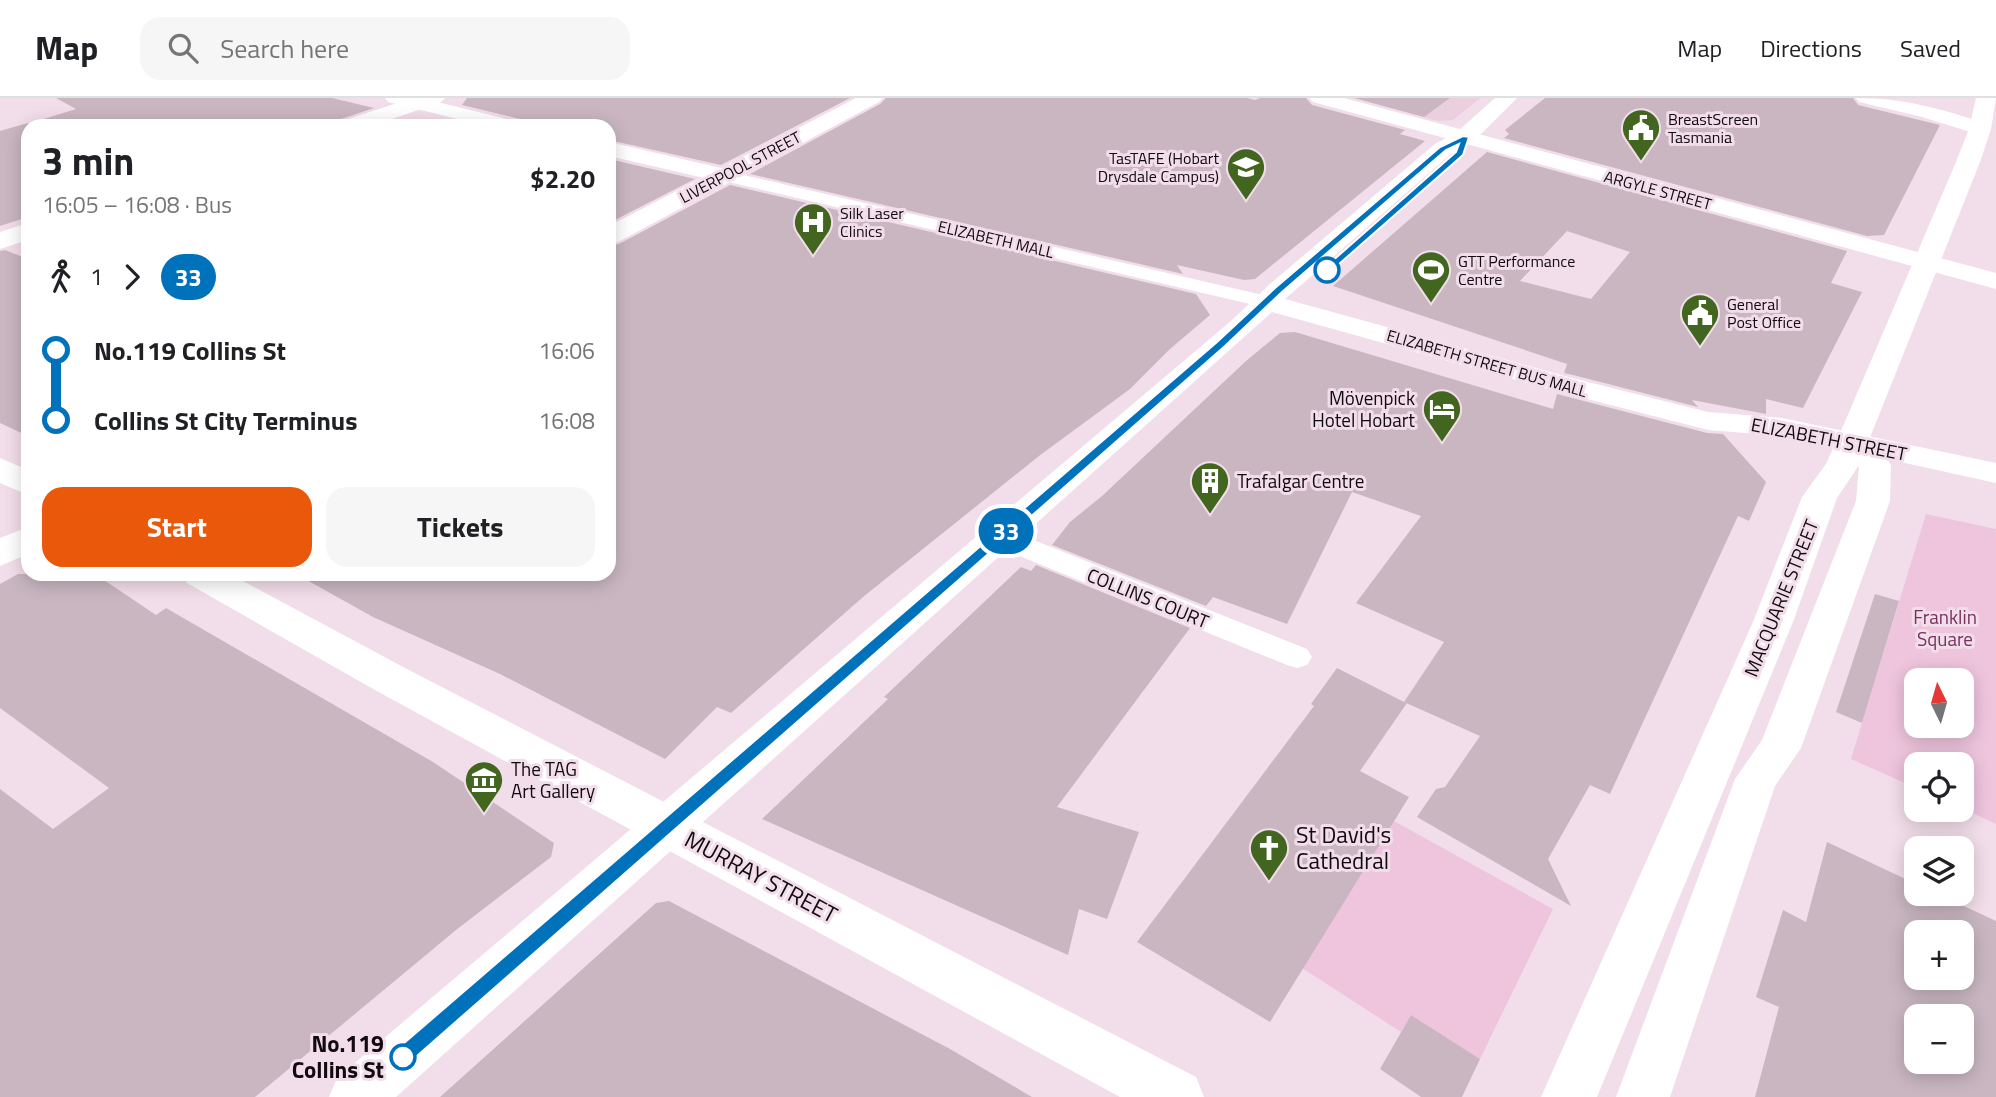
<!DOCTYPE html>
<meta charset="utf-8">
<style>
:root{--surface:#fff;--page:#f6f6f6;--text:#202124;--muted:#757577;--line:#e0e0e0;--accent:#ea580c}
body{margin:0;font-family:"Titillium Web",sans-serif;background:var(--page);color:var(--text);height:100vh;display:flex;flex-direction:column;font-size:26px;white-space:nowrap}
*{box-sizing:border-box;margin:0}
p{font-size:23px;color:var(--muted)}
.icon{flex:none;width:38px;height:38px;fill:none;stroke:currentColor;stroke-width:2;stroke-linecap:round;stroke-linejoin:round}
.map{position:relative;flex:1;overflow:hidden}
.drawer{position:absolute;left:21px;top:21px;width:595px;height:462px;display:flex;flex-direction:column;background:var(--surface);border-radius:21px;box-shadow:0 4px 18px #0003}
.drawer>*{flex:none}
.badge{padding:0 14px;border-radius:23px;font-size:24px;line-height:46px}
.needle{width:46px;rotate:355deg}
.controls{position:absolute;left:1904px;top:570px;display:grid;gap:14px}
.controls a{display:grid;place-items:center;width:70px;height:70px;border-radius:14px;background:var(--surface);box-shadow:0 4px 18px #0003;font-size:35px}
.map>.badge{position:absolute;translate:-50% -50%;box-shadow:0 0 0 4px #fff}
.legs{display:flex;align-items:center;gap:10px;height:77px;padding:0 21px;font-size:23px}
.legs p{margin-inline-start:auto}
.head{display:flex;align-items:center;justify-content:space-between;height:119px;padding:0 21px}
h1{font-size:38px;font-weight:700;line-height:52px}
.primary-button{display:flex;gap:14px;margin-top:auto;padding:14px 21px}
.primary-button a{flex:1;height:80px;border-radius:21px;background:var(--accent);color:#fff;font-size:28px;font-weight:700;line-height:80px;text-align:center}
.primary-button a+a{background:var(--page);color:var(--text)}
ul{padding:0 21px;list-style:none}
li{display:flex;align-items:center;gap:24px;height:70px;font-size:26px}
li i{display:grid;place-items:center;width:10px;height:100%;margin:0 9px;background:currentColor}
li i::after{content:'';width:18px;height:18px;margin:-9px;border:5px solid;border-radius:50%;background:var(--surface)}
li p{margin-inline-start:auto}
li:first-child i{background:linear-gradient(#0000 50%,currentColor 0)}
li:last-child i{background:linear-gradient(currentColor 50%,#0000 0)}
header{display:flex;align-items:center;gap:42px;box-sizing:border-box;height:98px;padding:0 35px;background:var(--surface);border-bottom:2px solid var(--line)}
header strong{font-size:33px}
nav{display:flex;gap:38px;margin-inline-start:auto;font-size:24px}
.search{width:490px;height:63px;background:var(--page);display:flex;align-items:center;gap:18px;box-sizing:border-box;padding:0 24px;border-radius:21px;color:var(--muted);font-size:26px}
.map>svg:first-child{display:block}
.built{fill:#eacfdf}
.green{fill:#eec5dd;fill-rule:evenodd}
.building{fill:#c9b6c1;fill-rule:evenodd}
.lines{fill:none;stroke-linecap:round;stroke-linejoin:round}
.pedestrian{fill:#fff;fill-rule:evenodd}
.minor{fill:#fff;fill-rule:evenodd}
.tertiary{fill:#fff;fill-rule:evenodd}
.secondary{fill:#fff;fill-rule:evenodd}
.trunk{fill:#fff;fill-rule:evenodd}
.line-1{fill:#0072bc;stroke:#fff;stroke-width:2}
.stop-1-dot{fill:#fff;stroke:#0072bc;stroke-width:3.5}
.labels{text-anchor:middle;stroke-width:6;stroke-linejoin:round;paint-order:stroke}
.far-poi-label{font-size:16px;fill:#110a0e;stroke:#f2deea;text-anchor:start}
.far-street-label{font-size:16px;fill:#110a0e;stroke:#f2deea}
.poi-label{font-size:19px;fill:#110a0e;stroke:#f2deea;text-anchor:start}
.street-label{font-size:19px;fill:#110a0e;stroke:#f2deea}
.park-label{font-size:19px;fill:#77305f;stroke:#f2deea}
.near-poi-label{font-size:23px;fill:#110a0e;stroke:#f2deea;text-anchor:start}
.near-street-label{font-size:23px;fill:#110a0e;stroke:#f2deea}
.near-stop-label{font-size:23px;font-weight:bold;fill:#110a0e;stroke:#f2deea;text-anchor:end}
</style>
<header>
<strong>Map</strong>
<div class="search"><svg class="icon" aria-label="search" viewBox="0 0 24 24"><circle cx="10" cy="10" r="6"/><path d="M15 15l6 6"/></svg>Search here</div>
<nav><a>Map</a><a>Directions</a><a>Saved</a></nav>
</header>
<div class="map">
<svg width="1996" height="999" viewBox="0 0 1996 999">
<rect width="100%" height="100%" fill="#f2deea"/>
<path class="built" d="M1356,0H1480L1453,22L1438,23Z"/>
<path class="green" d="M1926,416L1996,431V726L1962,710V667H1916V690L1851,661ZM1916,583H1962V628H1916Z
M1394,723L1553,811L1480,961L1411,917L1401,934L1302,870Z"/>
<path class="building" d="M56,0H332L374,10L341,21L336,28H45L44,21L76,11Z
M467,0H850L721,67L609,42V28H526L520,21L462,7Z
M886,0H1247L1255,2L1260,0H1306L1312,7L1405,32L1400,36L1425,43L1255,181L1244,182L1177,167L1183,176L750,76L880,6Z
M1354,0H1450L1424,19Z
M1545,0H1853L1858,7L1940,27L1884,137L1867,138L1504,40L1509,36L1505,32Z
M28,25V119L0,128V33Z
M1487,54L1847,153L1831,185L1862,194L1803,310L1766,301V316L1692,302L1698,309L1573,277L1564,275L1567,266L1333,188ZM1567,133L1630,154L1591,201L1520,183Z
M609,61L695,81L609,125Z
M730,87L1196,196L1210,217L1170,251L1130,291L1039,358L863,499L731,615L717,609L665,661L500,576L373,519L296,476H609V148L619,146Z
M5,152L28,161V338L0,325V153Z
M1295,234L1553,311L1557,296L1707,335L1723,336L1766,384L1749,423L1738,418L1610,696L1590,687L1548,761L1571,808L1417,719L1436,691L1445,689L1480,638L1404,604L1407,605L1360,673L1409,699L1270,924L1137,844L1314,608L1311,606L1337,570L1404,604L1444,544L1356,505L1421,418L1352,394L1287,526L1213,499L1206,508L1052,447L1070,424L1102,398L1246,263L1280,235Z
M1036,467L1190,530L1057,709L1139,734L1107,821L1079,811L1068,857L762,721L888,601L884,599L1021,469L1031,473Z
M18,476H95L156,517L166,510L433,664L554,745L551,759L456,832L255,999H0V691L53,731L109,690L0,610V486Z
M1875,496L1899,503L1862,625L1836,614Z
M1827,744L1916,786V796H1938L1996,823V999H1755L1779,909L1756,899L1783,812L1806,824ZM1916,835H1962V880H1916ZM1916,919H1962V964H1916Z
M669,803L950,951L1032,999H440L656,805Z
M1411,917L1480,961L1462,999H1421L1380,971Z"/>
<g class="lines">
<path class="pedestrian" d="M726,73L1267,198L1274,200L1277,204L1274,208L1267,210L720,82L717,78L720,74Z
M1001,429L1307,551L1312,559L1307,567L1297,570L1287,567L1022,459L992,444L988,438L992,432Z"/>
<path class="minor" d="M385,0H421L519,24L523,28H486L388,4Z
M1495,0H1517L1473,44L1451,56L1285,201L1572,280L1708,314L1782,320L1996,365V385L1887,361L1891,367L1890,403L1801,650L1775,688L1670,999H1616L1735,681L1762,642L1856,403L1859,369L1841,351L1782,338L1708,332L1552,292L1272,214L396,999H329L337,980L1231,223L1270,186L1435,46L1457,34Z
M1856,0C1906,0 1940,11 1988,26L1991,31L1988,36L1980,37L1922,19L1859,4Z
M609,44L734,73L737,78L734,83L726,85L609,58Z"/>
<path class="tertiary" d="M413,0H445L441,4L372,28H339L342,23Z
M28,125V142L0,151V134Z"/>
<path class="secondary" d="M856,0H883L879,4L618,144L609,146V128Z
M1309,0H1344L1996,175V191L1313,4Z
M0,360L28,372V397L0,385Z
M28,429V456L0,468V440Z
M181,476H230L405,570L1196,979L1204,999H1120L375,592L187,485Z"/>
<path class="trunk" d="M1976,0H1996L1991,31L1980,64L1859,367L1837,400L1793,524L1597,999H1541L1753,524L1802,399L1826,366L1844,326L1956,64L1969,31Z"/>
</g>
<path class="line-1" d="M1463,38L1469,39L1463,57L1330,174L1322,172L1456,54L1459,46L1446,52L1282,194L1225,248L409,965L403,968L396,965L393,959L396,952L1217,244L1275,190L1440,49Z"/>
<defs>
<g id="civic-pin" transform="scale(2.0125)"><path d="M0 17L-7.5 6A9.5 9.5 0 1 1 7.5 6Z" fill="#42661f" stroke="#f2deea"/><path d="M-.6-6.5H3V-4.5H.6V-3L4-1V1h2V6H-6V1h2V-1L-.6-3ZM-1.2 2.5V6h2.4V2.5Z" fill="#fff"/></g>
<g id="university-pin" transform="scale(2.0125)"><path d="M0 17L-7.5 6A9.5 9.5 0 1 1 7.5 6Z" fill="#42661f" stroke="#f2deea"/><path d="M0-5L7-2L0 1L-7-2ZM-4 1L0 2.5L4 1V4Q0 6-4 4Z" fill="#fff"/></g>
<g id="hospital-pin" transform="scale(2.0125)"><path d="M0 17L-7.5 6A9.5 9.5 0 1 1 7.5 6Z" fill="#42661f" stroke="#f2deea"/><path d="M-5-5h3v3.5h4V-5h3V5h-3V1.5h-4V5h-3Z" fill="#fff"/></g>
<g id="stadium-pin" transform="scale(2.0125)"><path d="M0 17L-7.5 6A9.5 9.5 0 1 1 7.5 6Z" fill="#42661f" stroke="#f2deea"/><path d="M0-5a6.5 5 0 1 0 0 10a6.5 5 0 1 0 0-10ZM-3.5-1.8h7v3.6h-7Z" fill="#fff"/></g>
<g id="hotel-pin" transform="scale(2.0125)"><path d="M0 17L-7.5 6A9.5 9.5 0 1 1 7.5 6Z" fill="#42661f" stroke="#f2deea"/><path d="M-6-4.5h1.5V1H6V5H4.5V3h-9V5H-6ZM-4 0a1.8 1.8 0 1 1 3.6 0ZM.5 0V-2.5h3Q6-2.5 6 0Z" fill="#fff"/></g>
<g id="building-pin" transform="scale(2.0125)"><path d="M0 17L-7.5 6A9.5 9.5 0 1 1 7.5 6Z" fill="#42661f" stroke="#f2deea"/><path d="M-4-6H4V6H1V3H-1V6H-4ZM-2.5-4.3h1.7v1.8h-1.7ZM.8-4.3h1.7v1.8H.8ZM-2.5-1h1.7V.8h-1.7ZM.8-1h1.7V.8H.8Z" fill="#fff"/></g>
<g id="museum-pin" transform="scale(2.0125)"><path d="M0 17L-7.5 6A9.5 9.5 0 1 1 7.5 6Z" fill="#42661f" stroke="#f2deea"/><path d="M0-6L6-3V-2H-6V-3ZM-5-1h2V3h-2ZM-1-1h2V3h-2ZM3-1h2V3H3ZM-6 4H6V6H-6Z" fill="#fff"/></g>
<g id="church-pin" transform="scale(2.0125)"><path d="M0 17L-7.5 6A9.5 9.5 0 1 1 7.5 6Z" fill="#42661f" stroke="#f2deea"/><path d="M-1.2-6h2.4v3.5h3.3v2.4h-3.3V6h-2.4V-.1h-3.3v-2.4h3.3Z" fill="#fff"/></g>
</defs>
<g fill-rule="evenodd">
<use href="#civic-pin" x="1641" y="30"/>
<use href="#university-pin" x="1246" y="69"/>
<use href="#hospital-pin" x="813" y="124"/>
<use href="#stadium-pin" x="1431" y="172"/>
<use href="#civic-pin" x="1700" y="215"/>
<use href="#hotel-pin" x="1442" y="311"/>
<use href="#building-pin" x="1210" y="383"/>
<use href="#museum-pin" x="484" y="682"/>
<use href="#church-pin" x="1269" y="750"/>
</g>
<g class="stop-1-dot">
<circle cx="1327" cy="172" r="12"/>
<circle cx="403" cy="959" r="12"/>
</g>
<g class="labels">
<g class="far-poi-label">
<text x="1668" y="27">BreastScreen<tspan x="1668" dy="18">Tasmania</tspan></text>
<text x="1219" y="66" text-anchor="end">TasTAFE (Hobart<tspan x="1219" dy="18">Drysdale Campus)</tspan></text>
<text x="840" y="121">Silk Laser<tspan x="840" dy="18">Clinics</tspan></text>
<text x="1458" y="169">GTT Performance<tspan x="1458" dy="18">Centre</tspan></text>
<text x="1727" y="212">General<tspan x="1727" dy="18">Post Office</tspan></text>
</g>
<g class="far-street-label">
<text transform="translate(740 69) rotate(-28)" y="6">LIVERPOOL STREET</text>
<text transform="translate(1658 92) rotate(15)" y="6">ARGYLE STREET</text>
<text transform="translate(996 141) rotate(13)" y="6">ELIZABETH MALL</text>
<text transform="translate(1487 265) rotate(16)" y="6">ELIZABETH STREET BUS MALL</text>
</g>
<g class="poi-label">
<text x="1415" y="307" text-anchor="end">Mövenpick<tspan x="1415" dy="22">Hotel Hobart</tspan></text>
<text x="1237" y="390">Trafalgar Centre</text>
<text x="511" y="678">The TAG<tspan x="511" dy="22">Art Gallery</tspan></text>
</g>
<g class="street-label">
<text transform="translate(1829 341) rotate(11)" y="7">ELIZABETH STREET</text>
<text transform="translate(1148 500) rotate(22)" y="7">COLLINS COURT</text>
<text transform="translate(1781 500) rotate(-68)" y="7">MACQUARIE STREET</text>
</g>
<g class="park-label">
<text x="1945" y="526">Franklin<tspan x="1945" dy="22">Square</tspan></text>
</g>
<g class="near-poi-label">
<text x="1296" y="745">St David's<tspan x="1296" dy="26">Cathedral</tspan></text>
</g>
<g class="near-street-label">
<text transform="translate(761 779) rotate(28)" y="8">MURRAY STREET</text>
</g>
<g class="near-stop-label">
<text x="384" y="954">No.119<tspan x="384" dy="26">Collins St</tspan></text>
</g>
</g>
</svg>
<div class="controls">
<a><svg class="needle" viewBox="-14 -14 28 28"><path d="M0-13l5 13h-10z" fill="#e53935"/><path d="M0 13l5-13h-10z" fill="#757577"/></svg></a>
<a><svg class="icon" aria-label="locate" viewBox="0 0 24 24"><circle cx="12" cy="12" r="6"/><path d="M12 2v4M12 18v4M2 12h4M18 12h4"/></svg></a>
<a><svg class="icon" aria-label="layers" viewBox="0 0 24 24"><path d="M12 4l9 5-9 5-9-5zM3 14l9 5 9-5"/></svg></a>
<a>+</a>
<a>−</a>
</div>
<b class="badge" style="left:1006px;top:433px;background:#0072bc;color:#fff">33</b>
<section class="drawer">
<div class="head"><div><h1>3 min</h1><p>16:05 – 16:08 · Bus</p></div><b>$2.20</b></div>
<div class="legs"><svg class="icon" aria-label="walk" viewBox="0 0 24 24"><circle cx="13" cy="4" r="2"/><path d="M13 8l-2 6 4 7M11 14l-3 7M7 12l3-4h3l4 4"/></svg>1<svg class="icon" aria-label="forward" viewBox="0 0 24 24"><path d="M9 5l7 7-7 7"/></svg><b class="badge" style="background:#0072bc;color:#fff">33</b></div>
<ul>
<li><i style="color:#0072bc"></i><b>No.119 Collins St</b><p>16:06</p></li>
<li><i style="color:#0072bc"></i><b>Collins St City Terminus</b><p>16:08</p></li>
</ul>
<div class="primary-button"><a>Start</a><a>Tickets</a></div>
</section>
</div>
